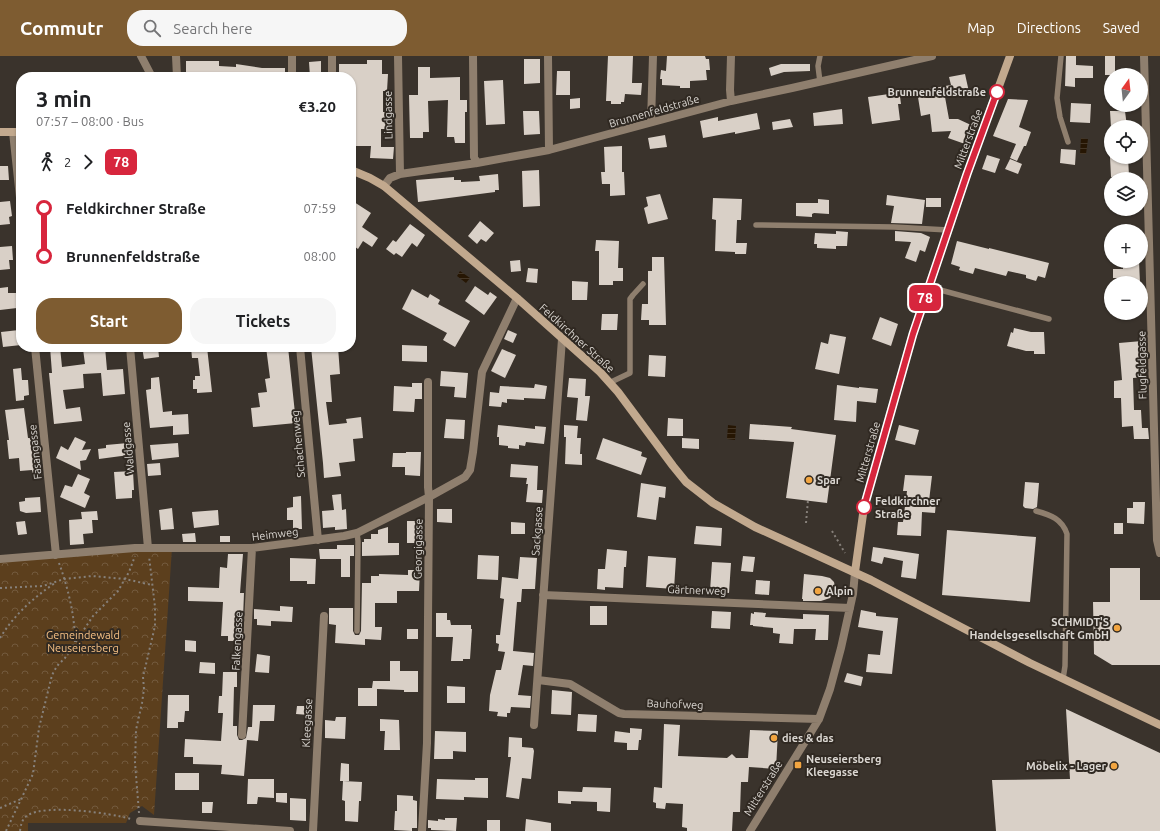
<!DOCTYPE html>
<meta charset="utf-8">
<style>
:root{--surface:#fff;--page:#f6f6f6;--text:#202124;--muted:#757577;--accent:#7e5c31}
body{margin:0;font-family:Ubuntu,sans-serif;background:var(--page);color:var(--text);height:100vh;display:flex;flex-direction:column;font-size:15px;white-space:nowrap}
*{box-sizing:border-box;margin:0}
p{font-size:13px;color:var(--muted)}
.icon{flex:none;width:22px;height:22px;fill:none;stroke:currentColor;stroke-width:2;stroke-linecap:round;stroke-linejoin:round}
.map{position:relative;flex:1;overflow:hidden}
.sheet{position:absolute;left:16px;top:16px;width:340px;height:280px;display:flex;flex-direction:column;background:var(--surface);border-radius:16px;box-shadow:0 1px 3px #0004}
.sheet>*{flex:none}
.badge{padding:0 8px;border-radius:6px;font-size:14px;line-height:26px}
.needle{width:26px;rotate:15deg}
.tools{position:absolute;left:1104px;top:12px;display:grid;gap:8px}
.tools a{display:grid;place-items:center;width:44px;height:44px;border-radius:50%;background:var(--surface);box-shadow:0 1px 3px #0004;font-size:20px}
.map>.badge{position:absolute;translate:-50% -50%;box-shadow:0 0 0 2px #fff}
.legs{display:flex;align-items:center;gap:6px;height:44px;padding:0 20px;font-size:13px}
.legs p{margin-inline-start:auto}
.head{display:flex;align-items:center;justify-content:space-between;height:68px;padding:0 20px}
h1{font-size:22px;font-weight:700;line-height:30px}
.cta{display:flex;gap:8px;margin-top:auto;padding:8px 20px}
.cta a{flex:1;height:46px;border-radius:16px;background:var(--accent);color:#fff;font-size:16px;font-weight:700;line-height:46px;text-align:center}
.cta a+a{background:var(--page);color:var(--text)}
ul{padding:0 20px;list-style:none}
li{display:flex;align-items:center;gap:14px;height:48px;font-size:15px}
li i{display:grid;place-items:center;width:6px;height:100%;margin:0 5px;background:currentColor}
li i::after{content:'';width:10px;height:10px;margin:-5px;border:3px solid;border-radius:50%;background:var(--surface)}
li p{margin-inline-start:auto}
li:first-child i{background:linear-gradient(#0000 50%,currentColor 0)}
li:last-child i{background:linear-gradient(currentColor 50%,#0000 0)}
header{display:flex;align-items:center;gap:24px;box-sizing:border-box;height:56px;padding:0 20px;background:var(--accent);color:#fff}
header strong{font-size:19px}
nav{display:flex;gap:22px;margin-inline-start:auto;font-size:14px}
.search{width:280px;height:36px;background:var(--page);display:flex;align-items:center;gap:10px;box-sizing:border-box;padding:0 14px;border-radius:16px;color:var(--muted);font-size:15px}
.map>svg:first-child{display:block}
.forest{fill:url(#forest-crowns)}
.water{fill:url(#water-rules)}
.building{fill:#d9d0c7}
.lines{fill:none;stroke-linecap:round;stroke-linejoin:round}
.path{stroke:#87817b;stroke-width:2;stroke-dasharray:2 3;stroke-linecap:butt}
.lane{stroke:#8f7f6e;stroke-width:5.5}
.street{stroke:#8f7f6e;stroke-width:8}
.secondary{stroke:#c2a98e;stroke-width:8}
.line-1-casing{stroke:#fff;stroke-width:9}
.line-1{stroke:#d7263d;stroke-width:6}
.stop-1-dot{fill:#fff;stroke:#d7263d;stroke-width:2}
.poi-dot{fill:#f2a541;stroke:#302922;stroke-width:1.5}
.labels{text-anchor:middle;stroke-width:4;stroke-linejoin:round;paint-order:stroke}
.stop-label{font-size:11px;font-weight:bold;fill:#dad6d1;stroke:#302922;text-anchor:end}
.street-label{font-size:11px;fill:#dad6d1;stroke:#302922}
.poi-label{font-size:11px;font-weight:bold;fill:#dad6d1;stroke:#302922;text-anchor:start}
.park-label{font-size:11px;fill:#f7c184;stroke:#302922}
</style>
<header>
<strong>Commutr</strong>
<div class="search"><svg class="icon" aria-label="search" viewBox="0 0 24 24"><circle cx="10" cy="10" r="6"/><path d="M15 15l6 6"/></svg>Search here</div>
<nav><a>Map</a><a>Directions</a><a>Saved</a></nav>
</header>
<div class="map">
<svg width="1160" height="775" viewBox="0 0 1160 775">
<defs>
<pattern id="forest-crowns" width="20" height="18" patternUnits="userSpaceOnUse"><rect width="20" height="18" fill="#5c3f1d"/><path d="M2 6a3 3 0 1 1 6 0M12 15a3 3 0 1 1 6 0" fill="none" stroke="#735a3d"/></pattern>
<pattern id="water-rules" width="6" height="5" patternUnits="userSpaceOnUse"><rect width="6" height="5" fill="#261603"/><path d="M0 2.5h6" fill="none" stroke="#453727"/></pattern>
</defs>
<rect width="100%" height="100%" fill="#3a332c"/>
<path class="forest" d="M172,492L154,759L142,750L130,757L126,767H28V775H0V505Z"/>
<path class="water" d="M1081,82L1088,83L1086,98H1080Z
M460,215L470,222L466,227L457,220Z
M728,369L736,370L735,384L727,383Z"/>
<path class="building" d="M608,0H633L632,27H642L641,39L625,38L624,46H621V48H611V45H606Z
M667,0H705L706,3H709L710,14H706L707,24L690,25V32H680V30L662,29V23H660L661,14L666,15Z
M1066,0H1076V9L1093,10V22H1075V31L1065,30Z
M1105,0H1115V19H1105Z
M524,3H540V27L524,28Z
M367,4H382V18H388L387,35H383V56H387V73H381V91H394L393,103L370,102L371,90H351V21H339V8H367Z
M186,5H219V10L236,11V8L262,12H285V21H262L240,18V21H186Z
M321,5V21H310L309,6Z
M781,8H810V15L784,16L771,20L769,12Z
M418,11H430V22L460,21V44H467V56H465V87H455L454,81H447L448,44L428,45L429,76H423V82H410L409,39H418Z
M557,15H570V39H556Z
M965,18L969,36L945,41L949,63H958L971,69L965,88L948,82L951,75L932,76L930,58L921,60L917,35L951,29L949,21Z
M503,24L505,68L486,69L484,25Z
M899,33L901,48H898L900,64L872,68L868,41L889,38V34Z
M580,42V52L570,53V43Z
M1008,43L1028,44L1019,71L1031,76L1026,90H1024L1017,105L1010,102L1016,88L993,80Z
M1071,47L1091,48L1090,67L1070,66Z
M842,53L843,68L814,70L813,57Z
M523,55H539L540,78L524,79Z
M1110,55H1125L1127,71H1111Z
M757,57L760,73L735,78V76L703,82L700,65L718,61V65Z
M790,63L793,71L773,74L772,66Z
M665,79L667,91L650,93L648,82Z
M622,90V116H624L625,139L610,140V128H602L601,116H605L604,91Z
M1061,93L1076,94L1075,109L1060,107Z
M987,99L1000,103L995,117L982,113Z
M1110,101H1128L1129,120L1111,121Z
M1010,103L1022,108L1018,118L1005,113Z
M0,110H8L9,124H0Z
M539,114L540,150L523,151L522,115Z
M498,118L499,134H495V136L418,146L416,124L454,121V124H461V126L480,125L479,120Z
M660,138L668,163L648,168L644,152L648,150L646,141Z
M887,139L925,144L922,168L891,167L894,150L886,149Z
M713,142L742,143L741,164H737L736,187H747L746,198H735V196L715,195L716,164L712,163Z
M926,142H941V151H926Z
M818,143L829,144V158L814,157L812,158V161L796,160V147H818Z
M351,144L371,157L362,171L378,182L372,191L363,185L358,193L351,188Z
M10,145L12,160L9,161L10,168L0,169V146Z
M480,165L494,177L486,186L481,183L477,188L468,180Z
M410,168L425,179L417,191L412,187L402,201L396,197L394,199L386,193L393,184L396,186Z
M836,175L848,176L847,190H836V193L817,192V188H814L815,177L836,178Z
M895,175L921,177L930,181L925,196L920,194L916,206L905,202L911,186L895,185Z
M596,184L619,185L618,212H623V225H613V229H599V195H595Z
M957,185L989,193V192L1049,207L1045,222L1038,220L1036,225L1026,222V219L1008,215L1006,220L975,212L973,218L959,214L960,211L951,208Z
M12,190L13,204H9L10,213L0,214V191Z
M652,201H664L666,269H649V264H641L642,248H648V215H652Z
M520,204L521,215L511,216L510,205Z
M1123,205H1139L1140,227H1129V222H1113V213H1123Z
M528,212L538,213L537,227L526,226Z
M572,225L588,226L587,244H572Z
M475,230L488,239L490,236L497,241L484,259L465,245Z
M8,231V237H16L17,252L0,254V232Z
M412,233L428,242L430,238L440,244L438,248L470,265L455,291L443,284L447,277L402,253Z
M602,258H618L617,274H601Z
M880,261L898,268L891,290L872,283Z
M1014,272L1031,276H1044L1045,298H1034V295H1026L1007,290L1011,276L1013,277Z
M19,274L21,289L3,291L1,276Z
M508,274L517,278L513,287L504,283Z
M830,278L846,281L839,318L815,313L821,286L828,288Z
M1142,285L1145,321L1133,322L1134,354H1141L1142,372H1148L1149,383H1134L1133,370L1122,371L1121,342H1114V325L1122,324L1119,287Z
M402,289L427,290V306L402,305Z
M50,291H60L62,311L85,308L83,293L105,291L107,314L123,313L125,338L103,340L101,317L83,318L84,332L63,334L66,353L80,351L82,365L54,368L49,317H52Z
M142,291H158L159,301L144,303Z
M191,291H207L212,336L197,337V333H193V324H195V320H200L198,302H192Z
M266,291H288L296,367L253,371L251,352L260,351L258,337L267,336L265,323L270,322Z
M311,291H338L340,318L330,319L332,346H326L329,369L347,367L346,363L361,361L363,382L353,383L355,405L339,407L341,420L324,422L323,407Z
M502,293L516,299L505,322L491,315Z
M649,299L666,300L665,321L648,320Z
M21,312L22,324H28L29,339L24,340V344L16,345L13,313Z
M441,315L468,317L466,342L454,341L455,331L440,330Z
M159,321L163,356L172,355V359L188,358L189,378L173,379V370L150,372L146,334L151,333V322Z
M569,322L586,323L585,340H590L587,365L576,364L578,342L567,341Z
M412,327H422V343H415L414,356L393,355L394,330L412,331Z
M535,328L547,330L545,343L524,342V344L507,343V347L502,346L501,351L489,350L490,336L499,337L500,330L534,332Z
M837,329L859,332V331L878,333L876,347L857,345L856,366L834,364Z
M24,352L28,382H31L33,404H40L41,418H33L32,414L20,415L19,402L9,403L7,384H9L5,354Z
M668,362L683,363V380H667Z
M446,363L465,364L464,383L444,382Z
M750,368L792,371L791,373L836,379L827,447L786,442L794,386L749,383Z
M498,369L535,373V370L546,371L544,388L526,386L525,390L519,389V393L508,392V390L499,389V381H497Z
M564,369L578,370L577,382H581L580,398H582V409L565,408L566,381H564Z
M899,369L919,374L915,389L895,384Z
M75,381L86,386L82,394L91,393L86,404L80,405L81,414L56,402L61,390L68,394Z
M603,382L642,396L641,400L647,402L641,419L596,403Z
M682,382L699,383V393L682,392Z
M128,387L129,399L99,403L98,393L106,392V389Z
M178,387L179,401L152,404L150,389Z
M406,396H421L420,420L405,419V411H392L393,397H406Z
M160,407L161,419L148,420L147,408Z
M511,408L538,410L537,434H543L542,447L526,446L528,428H526L527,422L510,421Z
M133,415L134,434H132V442L116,443L114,416Z
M78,418L90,423L84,437L90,440L85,452L60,441L65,429L72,431Z
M905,419L932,420L929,445L936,446L935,457L922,456L921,480L897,479L898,466H903L907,435H903Z
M1025,426L1039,427L1037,451L1033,453L1025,452L1023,450Z
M641,427L666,431L665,442L659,441L656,464L637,461Z
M341,438L342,454L346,453L347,473L335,474V471L323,472L322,455L334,454L332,439Z
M301,440L302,473H293V464H287V452L293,451V441Z
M40,441L41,456L26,457L20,455L19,446L25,445V442Z
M1133,446H1145L1144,468L1127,467V452H1133Z
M172,452L174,473L161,474L159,454Z
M437,453H452V467L437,466Z
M218,454L219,469L194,472L192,456Z
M97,455L98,464H92L93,477L83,478L84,488L70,489L69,464L82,463L81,456Z
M25,465L27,478L18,479L16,466Z
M407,465H419V487H407Z
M511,466L525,467V478H511Z
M1114,467H1123V478H1114Z
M696,470L722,472L721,490L694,488Z
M388,471V487H399V499L362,500V486H364V483H371V478H378V474Z
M947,474L1036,481L1030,546L942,539Z
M195,477L196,486H183L182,478Z
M220,480H230V486H220Z
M337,489H354V500H350V521H341V503H320L319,493H337Z
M873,491L919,498L916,523L901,521L903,505L884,501L882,508L871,505Z
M607,493L627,495L626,511H624L623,532L605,531V534L597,533L598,513H605Z
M228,498H243L240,537H244L243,562H239L238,585H228V580H221L223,546L188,545V531L219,532L220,511L227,512Z
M478,499L499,500L498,524L477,523Z
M648,500L676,502L674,533L646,531Z
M743,500L755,501L753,516L741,515Z
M520,501L537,502L535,533H522L521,546H517L513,595L534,597L533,610L523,609L518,639L531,640L530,652L511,651L510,657H507V661L497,660L498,656L489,655L490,639L496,614H501L505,596L498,595L499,588L496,587V579H500L504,543L500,542L502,521L518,523Z
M290,502L316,503L315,528H307V525H290Z
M712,506L731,507L729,537L710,535Z
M1110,512H1140V544H1160V609H1112L1094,598L1093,546H1110Z
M408,514H420L419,535H397V547H375V571H382L381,584L365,583V589L335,587L336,569L329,568V552H353V575L355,579H359L361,575L362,527H371V520H379V518L408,519Z
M804,518L822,520L830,522L834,526L835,531V535L830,542L821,545H803V543H802Z
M756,524L770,525L769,539L755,538Z
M280,550L293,551L292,566L271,565V570L257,569V563H254V553L280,555Z
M590,550H607V569H590Z
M861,554L876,557V560L898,562L892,618L866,616L868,598L880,599L883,575L858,571Z
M712,555L731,556L730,573L711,572Z
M754,556L766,557L765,561L803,563V558L829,559L828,584H815L816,573H794L793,588L779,587L780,578L773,577V572L753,570V569H750L751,557L754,558Z
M436,557H447V564H450L451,569H471V573H472L470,603H463V605H451L453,581H436Z
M407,573H418V583H407Z
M185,584L196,585V596L185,595Z
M257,598L270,600L269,617L255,616Z
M390,605H400V615H418V636H404V634L377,633V650H358V632H372L373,625H390Z
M200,606L215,607V618L199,617Z
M223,616H237V631H234L233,670H237V679L239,684H242L246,682L248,671H252L253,649H275L274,665H260L258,685L247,684L244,720L221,718L222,709L193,708V701H184L185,683L221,685L223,657H218L219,640H222Z
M847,617L863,621L861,630L844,626Z
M447,630L465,631V647H447Z
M552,634L572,636L571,659L551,658Z
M168,639H189V655H185L184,666H178V672H167Z
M297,650H309V659L296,658Z
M1066,653L1160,697V775H996L992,724L1070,723Z
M578,658L597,659L596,676L577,675Z
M336,661H346L345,683L325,682V664L335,665Z
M380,663L399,664L400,694H384L385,675H380Z
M664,668L680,669L678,700L727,702L732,698L736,702H748L750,674L778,675L776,713L749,711L748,726H741L740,756H733L732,775H687V772L682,771L683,748L666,747L665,753L656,752V747L653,746L654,731L662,732Z
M630,672L642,673L641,684H639L638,694H627V687L614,686L615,675L630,677Z
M435,675L466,676V696L453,695V703H434Z
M509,681L522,682V691L533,692L534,695L531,723L522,722L519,743L506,741L511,701H508Z
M341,707L349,708V725H340Z
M175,717H199V734H175Z
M475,722H488V742L464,741V744L436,743L437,723L475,724Z
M248,723H274V742L258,741L257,748H247Z
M343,725L362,726L361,745H359L358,766L345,765V745L342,744Z
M583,731L611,732L610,756L597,755V746L571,745V748L558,747V735L582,736Z
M276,737H287V747L276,746Z
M397,739L413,740V744L417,745V772H412V775L394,774L395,755H397Z
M290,742L306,743V765L290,764Z
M202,746H213L212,757H202Z
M445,762H457L456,775L431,774V772H428V764L438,765V763L445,764Z
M526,763L551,767V775H525Z
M487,764H500V775H487Z"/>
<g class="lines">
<path class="path" d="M806,467L808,444
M832,475L845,497
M59,507C68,532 75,560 75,586
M0,532L43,530L64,523L92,520L125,523L152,529
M0,582C14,559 33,542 55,527
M0,752L21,743
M139,757L135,707L136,674L142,647L144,633L143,621L155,570V551L149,500
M6,775L33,718L39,672L52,619L57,610L65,602L93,560L118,535L129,516L135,500
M20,775C21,768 22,763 28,759C46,748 110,757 131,763"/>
<path class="lane" d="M820,0L818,10L820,26
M1061,0L1057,42L1060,61L1068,86
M756,169L894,171L948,174
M929,231L1049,263
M609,327L630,317V243L633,239L643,228
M1036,455C1051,459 1062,463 1067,478L1065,610L1063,623
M357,477L358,485L357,575"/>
<path class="street" d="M141,0L152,21
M176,0L177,21
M292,0V21
M332,0V21
M398,0L400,118
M473,0L474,101L477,107
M548,0L549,94
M731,0L730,34L731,45
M1144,0L1157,484L1160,497
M651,66L653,0
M13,76L21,151
M384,130L390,122L400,118L477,107L549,94L731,45L792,32L932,0
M35,291L56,499
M130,291L148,492
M300,291L318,484
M0,503L135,492H252L344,480L357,477L429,441L428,431V326
M543,539L850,552
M538,624L570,628L619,657L624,658L819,663
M534,669L562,283
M242,679L252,492
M140,765L290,775
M313,775L324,560
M422,775L427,687L429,441L465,421L470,414L473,396L482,316L517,242
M750,775L819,663L830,633L841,592L853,538L855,516"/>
<path class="secondary" d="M0,76H21
M351,114L370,122L384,130L517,242L600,316L618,336L673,410L686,426L713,447L755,471L871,524L1030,607L1160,669
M855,516L864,451L913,278L967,118L1010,0"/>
</g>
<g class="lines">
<g class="line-1-casing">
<path id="line-1" d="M864,451L913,278L967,118L997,36"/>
</g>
<use href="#line-1" class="line-1"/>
</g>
<g class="stop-1-dot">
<circle cx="997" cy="36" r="7"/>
<circle cx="864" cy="451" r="7"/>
</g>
<g class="poi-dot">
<circle cx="809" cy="424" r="4"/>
<circle cx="818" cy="535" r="4"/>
<circle cx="1117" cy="572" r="4"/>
<circle cx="774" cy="682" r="4"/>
<rect x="794" y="705" width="8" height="8" rx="2"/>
<circle cx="1114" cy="710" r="4"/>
</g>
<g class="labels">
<g class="stop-label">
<text x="986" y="40">Brunnenfeldstraße</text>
<text x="875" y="449" text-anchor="start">Feldkirchner<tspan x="875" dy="13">Straße</tspan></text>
</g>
<g class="street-label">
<text transform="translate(654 55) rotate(-16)" y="4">Brunnenfeldstraße</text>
<text transform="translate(388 59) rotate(-91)" y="4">Lindgasse</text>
<text transform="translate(968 83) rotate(-70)" y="4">Mitterstraße</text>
<text transform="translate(577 282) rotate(42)" y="4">Feldkirchner Straße</text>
<text transform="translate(1142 309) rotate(-91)" y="4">Flugfeldgasse</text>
<text transform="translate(298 388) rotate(-95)" y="4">Schachenweg</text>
<text transform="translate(128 392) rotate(-95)" y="4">Waldgasse</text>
<text transform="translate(35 396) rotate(-96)" y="4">Fasangasse</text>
<text transform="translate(868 396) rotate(-74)" y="4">Mitterstraße</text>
<text transform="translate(537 475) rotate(-86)" y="4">Sackgasse</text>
<text transform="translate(275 478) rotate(-7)" y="4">Heimweg</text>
<text transform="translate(418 493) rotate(-89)" y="4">Georgigasse</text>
<text transform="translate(697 534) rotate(2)" y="4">Gärtnerweg</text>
<text transform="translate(237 585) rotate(-87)" y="4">Falkengasse</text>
<text transform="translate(675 648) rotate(2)" y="4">Bauhofweg</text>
<text transform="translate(307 667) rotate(-87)" y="4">Kleegasse</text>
<text transform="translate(763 732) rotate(-58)" y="4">Mitterstraße</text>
</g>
<g class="poi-label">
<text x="817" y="428">Spar</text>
<text x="826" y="539">Alpin</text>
<text x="1109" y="570" text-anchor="end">SCHMIDT'S<tspan x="1109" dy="13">Handelsgesellschaft GmbH</tspan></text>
<text x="782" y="686">dies &amp; das</text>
<text x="806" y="707">Neuseiersberg<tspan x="806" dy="13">Kleegasse</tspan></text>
<text x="1106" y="714" text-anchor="end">Möbelix - Lager</text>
</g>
<g class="park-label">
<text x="83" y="583">Gemeindewald<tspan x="83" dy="13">Neuseiersberg</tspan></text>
</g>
</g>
</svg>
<div class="tools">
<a><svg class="needle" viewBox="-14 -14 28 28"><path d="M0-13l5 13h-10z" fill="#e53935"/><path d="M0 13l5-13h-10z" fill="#757577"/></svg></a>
<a><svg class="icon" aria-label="locate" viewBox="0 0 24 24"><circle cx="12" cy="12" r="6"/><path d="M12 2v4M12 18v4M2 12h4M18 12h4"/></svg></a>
<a><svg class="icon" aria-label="layers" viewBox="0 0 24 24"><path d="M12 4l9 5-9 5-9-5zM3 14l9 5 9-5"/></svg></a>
<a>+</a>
<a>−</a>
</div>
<b class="badge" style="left:925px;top:242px;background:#d7263d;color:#fff">78</b>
<section class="sheet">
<div class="head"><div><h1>3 min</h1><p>07:57 – 08:00 · Bus</p></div><b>€3.20</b></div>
<div class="legs"><svg class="icon" aria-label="walk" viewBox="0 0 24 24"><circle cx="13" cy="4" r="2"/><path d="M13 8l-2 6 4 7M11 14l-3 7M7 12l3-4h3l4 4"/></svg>2<svg class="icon" aria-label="forward" viewBox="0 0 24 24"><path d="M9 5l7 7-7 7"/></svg><b class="badge" style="background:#d7263d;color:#fff">78</b></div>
<ul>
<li><i style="color:#d7263d"></i><b>Feldkirchner Straße</b><p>07:59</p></li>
<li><i style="color:#d7263d"></i><b>Brunnenfeldstraße</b><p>08:00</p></li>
</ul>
<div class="cta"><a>Start</a><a>Tickets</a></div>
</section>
</div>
